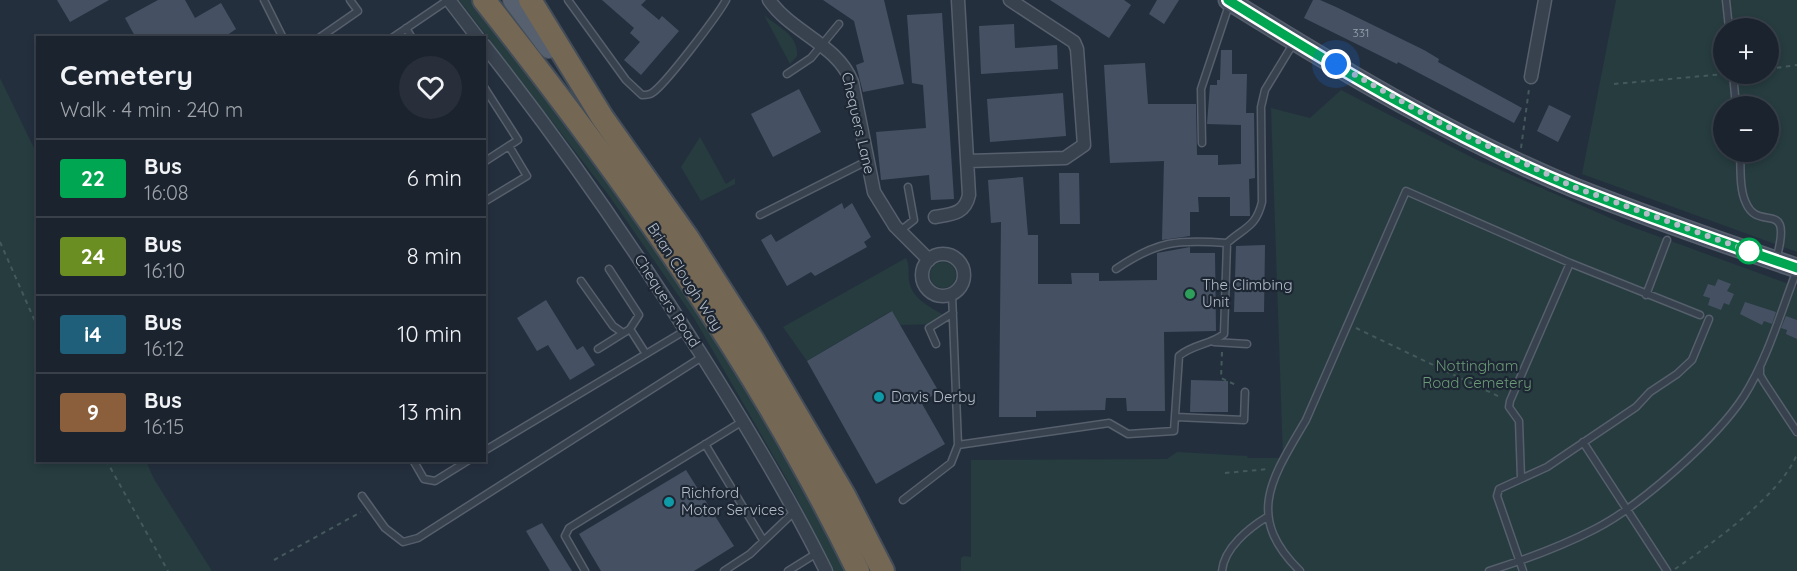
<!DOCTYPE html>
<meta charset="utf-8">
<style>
:root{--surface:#1b232e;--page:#282f3a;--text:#f1f3f6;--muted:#a0a4aa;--line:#39404a}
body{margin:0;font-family:Quicksand,sans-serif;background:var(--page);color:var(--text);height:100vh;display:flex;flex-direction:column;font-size:22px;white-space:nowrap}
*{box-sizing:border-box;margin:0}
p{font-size:20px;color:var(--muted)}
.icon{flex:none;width:33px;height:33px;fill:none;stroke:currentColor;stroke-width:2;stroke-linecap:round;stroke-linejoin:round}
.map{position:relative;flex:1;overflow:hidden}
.panel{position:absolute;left:36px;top:36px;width:450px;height:426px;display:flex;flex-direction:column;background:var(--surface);border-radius:0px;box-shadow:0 3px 9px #0003,0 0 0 2px var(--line)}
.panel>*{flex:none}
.badge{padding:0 12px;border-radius:4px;font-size:21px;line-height:39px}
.controls{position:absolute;left:1713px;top:18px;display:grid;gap:12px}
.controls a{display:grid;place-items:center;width:66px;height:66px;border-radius:50%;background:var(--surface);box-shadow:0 3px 9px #0003,0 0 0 2px var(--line);font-size:30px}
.you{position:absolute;width:30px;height:30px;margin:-15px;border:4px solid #fff;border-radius:50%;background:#1a73e8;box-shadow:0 0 0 9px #1a73e833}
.map>.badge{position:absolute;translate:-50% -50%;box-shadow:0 0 0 3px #fff}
.round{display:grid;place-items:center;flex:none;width:63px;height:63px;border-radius:32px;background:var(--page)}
.summary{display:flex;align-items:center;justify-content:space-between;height:102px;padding:0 24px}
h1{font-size:28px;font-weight:700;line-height:45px}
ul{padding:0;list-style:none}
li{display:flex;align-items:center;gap:18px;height:78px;padding:0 24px;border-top:2px solid var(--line)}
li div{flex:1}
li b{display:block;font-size:22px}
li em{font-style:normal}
li .badge{min-width:66px;font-weight:700;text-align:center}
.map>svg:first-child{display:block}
.green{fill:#263c3f;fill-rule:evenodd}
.building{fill:#455162}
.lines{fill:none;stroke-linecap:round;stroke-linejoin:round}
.lane-casing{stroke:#565f6c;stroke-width:9}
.street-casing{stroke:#565f6c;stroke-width:15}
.secondary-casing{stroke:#565f6c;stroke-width:21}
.primary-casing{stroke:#414a57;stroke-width:22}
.highway-casing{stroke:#434c59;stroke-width:26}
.path{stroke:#44595c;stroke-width:2;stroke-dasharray:4.5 4.5;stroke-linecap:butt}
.lane{stroke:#38414e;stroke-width:6}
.street{stroke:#38414e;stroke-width:12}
.secondary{stroke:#465061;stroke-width:18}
.primary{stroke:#56606e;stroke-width:20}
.highway{stroke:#746855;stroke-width:22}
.line-casing{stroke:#fff;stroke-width:14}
.line{stroke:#00a651;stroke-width:9}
.walk{stroke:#b4bcc9;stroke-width:6;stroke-dasharray:0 10.8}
.stop-dot{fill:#fff;stroke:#00a651;stroke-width:3}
.leisure-dot{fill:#2e9e5b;stroke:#1d2633;stroke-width:2}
.culture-dot{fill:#0f9aa8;stroke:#1d2633;stroke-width:2}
.labels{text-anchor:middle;stroke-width:4.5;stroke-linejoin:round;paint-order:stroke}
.number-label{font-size:12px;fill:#98a1af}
.street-label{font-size:15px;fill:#b4bcc9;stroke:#1d2633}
.poi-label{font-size:15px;fill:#b4bcc9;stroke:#1d2633;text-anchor:start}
.park-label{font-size:15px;fill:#6b9a76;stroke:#1d2633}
</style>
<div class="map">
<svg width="1797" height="571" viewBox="0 0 1797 571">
<rect width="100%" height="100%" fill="#242f3e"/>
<path class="green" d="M459,0H472C579,138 681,279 769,431C796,477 823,523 846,571H834L790,485L694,318L610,197Z
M1616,0H1797V252L1582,174ZM1724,28H1768V74H1724ZM1724,106H1768V152H1724Z
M764,15C778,27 799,35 797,56L790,64Z
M0,78L34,148L37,164L38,460L146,461L154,479L212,571H0Z
M1341,90L1475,159L1624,224L1797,287V571H961V558L964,556L971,557V460L1167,459L1177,452L1247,456L1248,458H1283L1271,108L1310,118Z
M700,137L726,184L735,178V184L701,201L681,167Z
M906,258C910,266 908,272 909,281C912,298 928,306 942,314V324L900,325L891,311L807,361L783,327Z
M930 275a13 13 0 1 1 26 0a13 13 0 1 1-26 0Z"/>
<path class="building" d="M57,0H109L70,22Z
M158,0H185L195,18L221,3L236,29L223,38H136L125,18Z
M602,0H646L641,5L659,20L662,16L679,31L641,75L624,60L640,42L630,33L634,28Z
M823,0H884L904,84L863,92L856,65L864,62L854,21Z
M1050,0H1124L1131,5L1109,38Z
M1157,0H1179L1164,24L1149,14Z
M1313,0H1320L1336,7L1424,50L1439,59L1438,62L1522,108L1514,123L1398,62L1397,64L1304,18Z
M942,13L954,199L931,200L929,175L881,180L876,132L926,128L923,85L912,83L907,15Z
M1014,24L1015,48L1057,45L1058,69L981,74L979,26Z
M1221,50H1232V74H1247L1246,113H1254L1255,178L1249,179L1250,216H1230V197H1198L1199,212H1190V236L1162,240L1164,161L1110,163L1104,65L1145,63L1148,104H1196L1197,155H1218V165L1241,164V125L1207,124L1210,85H1217V80H1220Z
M799,89L821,132L773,157L751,114Z
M1063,93L1066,136L990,142L987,99Z
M1549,105L1571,116L1558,142L1537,131Z
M1059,173H1079L1080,224H1060Z
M1023,177L1028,235H1038V284H1072L1071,273H1099V281L1157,280V253L1190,247V253H1215L1216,331L1164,332L1165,411H1127L1126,398H1106L1105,410L1036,411V417H999L1001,222L991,223L988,180Z
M842,203L844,209L852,203L871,237L864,242L867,247L815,276L811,272L787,286L761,240L771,234L776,242Z
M1265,245L1264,312H1234L1236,246Z
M1718,279L1731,284L1727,291L1734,294L1729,305L1724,303L1721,310L1708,305L1710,298L1703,296L1708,284L1715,286Z
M546,300L577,350L583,346L595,365L570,380L548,345L537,351L517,318Z
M1745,302L1776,312L1772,324L1764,321L1762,325L1740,314Z
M892,311L939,392L921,402L945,444L876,484L807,361Z
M1786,316L1797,320V339L1786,334L1787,330L1781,328Z
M1191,380L1228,381V412H1190Z
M686,470L734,546L694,571H601L579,534Z
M542,523L572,571H550L526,531Z"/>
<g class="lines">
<g class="lane-casing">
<path id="lane" d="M264,0L283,38
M568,0L626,80L642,95C645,95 649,95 652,93C665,85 718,15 726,0
M1726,0L1729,28
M406,28L412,38
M319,38L358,11L350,0
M392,38L448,0
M787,74L811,58L839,24
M1733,74L1736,106
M484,87L518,140L484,162
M1202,143L1201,89L1229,5
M1740,152C1741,167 1739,189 1746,203C1759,234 1794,195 1776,260
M484,202L527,176L509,146
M760,215L867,161
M900,231L914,220L908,187
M1116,269C1157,241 1178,239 1227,243
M581,281L613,326L623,333
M1646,295L1667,240
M630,329L646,354
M1214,342L1247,344
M936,344L929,328L953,313
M598,349L630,329L639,315L609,269
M1760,367V375L1764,382L1797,432
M1176,417L1244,420L1245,392
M1583,442L1667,571
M705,444L763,540
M958,445L1109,423L1128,434L1174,431L1179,356C1193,344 1210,345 1224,334L1227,243C1245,227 1256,227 1262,202L1261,107L1265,90L1293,44
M484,451L686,330
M413,460L424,479L435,481L469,460
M1521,478L1519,421L1509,407L1510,401L1570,263L1700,315
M362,496L385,528L403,542L418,538L702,357
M903,500L951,463L958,445L952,294
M585,571L565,536L569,528L743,421
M724,571L750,554L795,511
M788,571L817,553
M1222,571C1224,548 1249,528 1267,517
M1300,571C1244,516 1272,478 1306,420L1406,191L1570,263
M1489,571C1524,560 1562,546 1595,529C1640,506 1717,438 1744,396C1768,358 1781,311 1797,270
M1523,571L1497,496L1499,489L1547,467L1636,407L1650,392L1677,374L1692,360L1709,319"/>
</g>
<g class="street-casing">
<path id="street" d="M449,0L478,38
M769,0C792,33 837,44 852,82L874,192L895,226L929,260
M484,45C562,144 634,248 701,354C746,425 789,496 826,571
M1531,77L1545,0
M968,161L1065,158L1084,145L1077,49L1074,42L1010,0
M935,217C952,214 965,214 969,195L958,0
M922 275a21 21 0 1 1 42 0a21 21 0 1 1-42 0Z"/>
</g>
<g class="secondary-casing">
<path id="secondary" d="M1228,0C1339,69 1454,138 1575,188C1648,217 1723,243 1797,268"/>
</g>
<g class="primary-casing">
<path id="primary" d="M513,0L549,48"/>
</g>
<g class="highway-casing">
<path id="highway" d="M484,0C624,177 760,368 858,571
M530,0L602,117L687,237L754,342L844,495L883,571"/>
</g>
<path class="path" d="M1768,69L1797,65
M1614,84L1725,74
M1521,148L1529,89
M0,242L38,328
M1356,328L1502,398
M1222,352L1221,378L1238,386
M106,460L168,571
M1225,473L1269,469
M274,560L361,512
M1675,569C1710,545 1782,494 1797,454"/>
<use href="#lane" class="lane"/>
<use href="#street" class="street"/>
<use href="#secondary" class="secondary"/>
<use href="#primary" class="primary"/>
<use href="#highway" class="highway"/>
</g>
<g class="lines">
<g class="line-casing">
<path id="line" d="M1228,0C1337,68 1455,139 1575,188C1648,217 1723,243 1797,268"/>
</g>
<use href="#line" class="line"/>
<path class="walk" d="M1336,64L1440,123L1574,187L1757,254L1749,251"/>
</g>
<circle class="stop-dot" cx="1749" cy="251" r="12"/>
<circle class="leisure-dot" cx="1190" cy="294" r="6"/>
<g class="culture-dot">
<circle cx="879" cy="397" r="6"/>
<circle cx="669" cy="502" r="6"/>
</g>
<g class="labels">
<g class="number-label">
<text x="1361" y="37">331</text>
</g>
<g class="street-label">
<text transform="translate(858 123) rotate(77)" y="5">Chequers Lane</text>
<text transform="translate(685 277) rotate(57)" y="5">Brian Clough Way</text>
<text transform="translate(667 301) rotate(57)" y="5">Chequers Road</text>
</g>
<g class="poi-label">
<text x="1202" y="290">The Climbing<tspan x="1202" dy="17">Unit</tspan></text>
<text x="891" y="402">Davis Derby</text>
<text x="681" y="498">Richford<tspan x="681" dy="17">Motor Services</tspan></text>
</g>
<g class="park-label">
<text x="1477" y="371">Nottingham<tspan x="1477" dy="17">Road Cemetery</tspan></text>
</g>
</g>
</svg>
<div class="controls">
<a>+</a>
<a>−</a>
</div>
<div class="you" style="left:1336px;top:64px"></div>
<section class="panel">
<div class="summary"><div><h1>Cemetery</h1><p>Walk · 4 min · 240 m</p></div><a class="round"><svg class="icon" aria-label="heart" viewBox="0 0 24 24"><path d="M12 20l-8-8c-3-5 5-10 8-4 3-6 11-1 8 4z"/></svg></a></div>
<ul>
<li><span class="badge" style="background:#00a651;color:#fff">22</span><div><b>Bus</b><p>16:08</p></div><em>6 min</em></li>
<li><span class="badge" style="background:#6b8e23;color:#fff">24</span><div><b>Bus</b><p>16:10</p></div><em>8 min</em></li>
<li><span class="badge" style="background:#1f5f7a;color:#fff">i4</span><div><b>Bus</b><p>16:12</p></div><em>10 min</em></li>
<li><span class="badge" style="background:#8b5e3c;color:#fff">9</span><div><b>Bus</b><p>16:15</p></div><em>13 min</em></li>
</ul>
</section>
</div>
